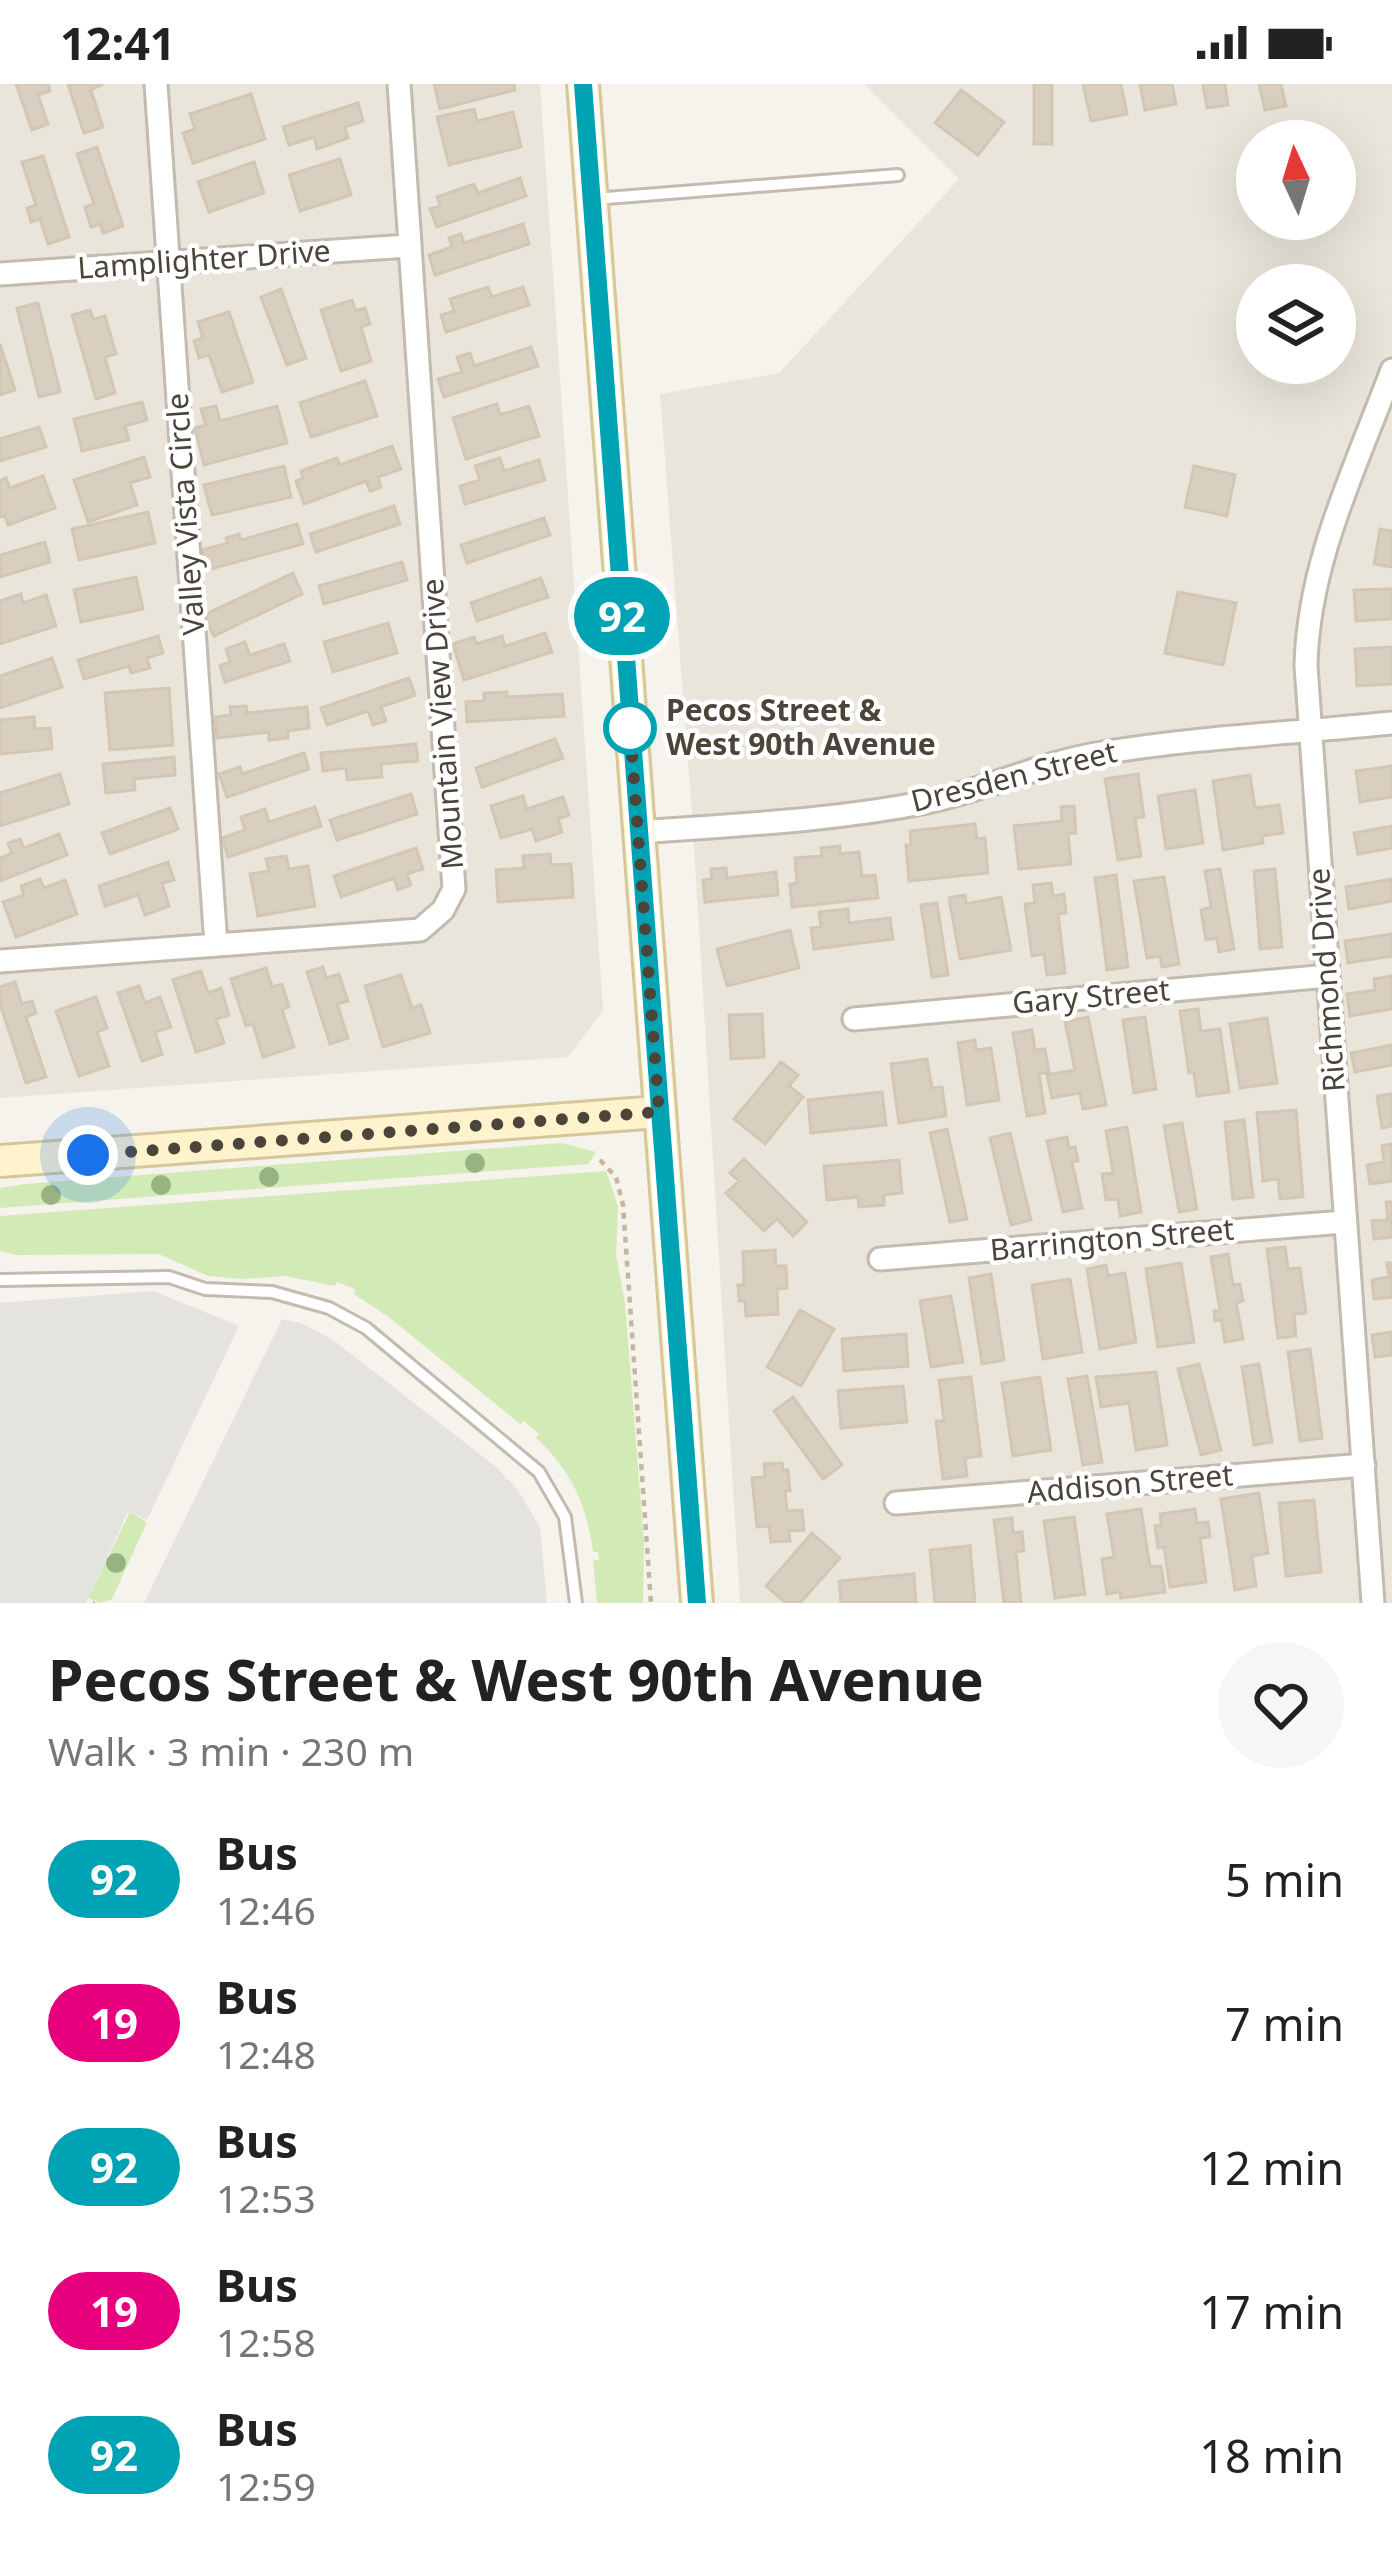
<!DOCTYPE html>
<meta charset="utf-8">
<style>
:root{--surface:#fff;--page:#f6f6f6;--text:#222;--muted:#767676}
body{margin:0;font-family:"Noto Sans",sans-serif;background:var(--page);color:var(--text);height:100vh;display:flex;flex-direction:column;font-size:45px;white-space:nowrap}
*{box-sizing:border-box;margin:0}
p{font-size:39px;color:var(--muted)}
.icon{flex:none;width:66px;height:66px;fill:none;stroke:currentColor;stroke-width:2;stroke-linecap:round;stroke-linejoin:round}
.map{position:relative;height:1519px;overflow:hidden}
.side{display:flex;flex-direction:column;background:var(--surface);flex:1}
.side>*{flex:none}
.badge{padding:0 24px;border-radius:39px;font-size:42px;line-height:78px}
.needle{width:78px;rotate:356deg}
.fabs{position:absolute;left:1236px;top:36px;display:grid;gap:24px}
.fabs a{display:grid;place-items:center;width:120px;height:120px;border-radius:50%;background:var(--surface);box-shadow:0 12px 48px #0002;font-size:60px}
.you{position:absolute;width:60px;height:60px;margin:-30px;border:9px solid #fff;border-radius:50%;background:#1a73e8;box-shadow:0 0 0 18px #1a73e833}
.map>.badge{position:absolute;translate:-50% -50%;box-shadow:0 0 0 6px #fff}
.round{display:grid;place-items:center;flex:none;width:126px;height:126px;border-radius:63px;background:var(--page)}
.overview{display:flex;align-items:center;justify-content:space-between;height:204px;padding:0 48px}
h1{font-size:57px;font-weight:700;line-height:90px}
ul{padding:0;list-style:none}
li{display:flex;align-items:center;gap:36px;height:144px;padding:0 48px}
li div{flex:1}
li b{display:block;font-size:45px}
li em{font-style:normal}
li .badge{min-width:132px;font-weight:700;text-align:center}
.status{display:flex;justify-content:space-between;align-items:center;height:84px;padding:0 60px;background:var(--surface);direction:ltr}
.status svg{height:33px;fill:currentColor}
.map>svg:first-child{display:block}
.residential{fill:#eae5da;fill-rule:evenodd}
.green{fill:#d2eab5}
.parking{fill:#e5e3e0}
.building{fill:#d8cfc1;stroke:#d3c7b4;stroke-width:3}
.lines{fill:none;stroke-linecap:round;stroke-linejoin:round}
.lane-casing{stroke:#c2bbae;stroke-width:16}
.street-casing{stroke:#c2bbae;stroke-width:27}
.secondary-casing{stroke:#d6c79b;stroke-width:36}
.path{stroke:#c4b79f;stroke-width:4.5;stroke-dasharray:6 6;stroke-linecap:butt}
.lane{stroke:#fff;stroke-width:10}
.street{stroke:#fff;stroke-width:21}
.secondary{stroke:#fff3cd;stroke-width:30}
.tree{fill:#97b381}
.line-casing{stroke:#fff;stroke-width:27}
.line{stroke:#00a3b4;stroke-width:18}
.walk{stroke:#4b4439;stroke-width:12;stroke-dasharray:0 21.6}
.stop-dot{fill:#fff;stroke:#00a3b4;stroke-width:6}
.labels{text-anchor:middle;stroke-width:9;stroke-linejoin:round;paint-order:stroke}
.street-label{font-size:30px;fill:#4b4439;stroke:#fff}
.stop-label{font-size:30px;font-weight:bold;fill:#4b4439;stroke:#fff;text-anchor:start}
</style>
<div class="status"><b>12:41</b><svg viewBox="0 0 49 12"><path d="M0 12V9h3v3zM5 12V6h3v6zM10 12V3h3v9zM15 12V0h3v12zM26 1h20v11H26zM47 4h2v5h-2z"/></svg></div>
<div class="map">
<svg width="1392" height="1519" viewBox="0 0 1392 1519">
<rect width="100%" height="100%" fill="#f6f3ec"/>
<path class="residential" d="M0,0H540L603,926L568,973L0,1014Z
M864,0H1392V1519H740L692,729L660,310L779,289L959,95ZM1257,57H1335V135H1257ZM1257,201H1335V279H1257Z"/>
<path class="green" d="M562,1059L596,1068L588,1080L0,1124V1104L25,1100Z
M606,1087L618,1122L616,1171L625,1219L644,1459L643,1519H597L593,1476H599L598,1468H593C587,1421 571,1386 536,1354L539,1350L524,1337L520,1340L390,1234L354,1210L355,1205L337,1198L335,1202L285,1192L243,1195L208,1192L159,1170L16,1171L0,1167V1132Z
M130,1428L147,1438L112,1515L100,1519L88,1514Z"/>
<path class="parking" d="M153,1207L239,1242L147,1436L130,1428L127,1430L86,1519H0V1219Z
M282,1235L301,1239L332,1255L495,1382L517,1405L540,1443L547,1519H144Z"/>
<path class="building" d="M16,0H48L50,7L38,11L48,40L32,46Z
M68,0H103L91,6L103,43L84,49Z
M434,0H514L515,6L440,25Z
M1034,0H1052V60H1034Z
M1083,0H1121L1127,30L1091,37Z
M1140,0H1172L1176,20L1145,26Z
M1203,0H1225L1228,21L1207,24Z
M1259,0H1281L1286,22L1265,26Z
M961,6L1004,38L978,71L935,39Z
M251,10L265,55L193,79L183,49L195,45L190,30Z
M358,19L363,37L345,43L348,54L317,65L314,53L289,61L283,43Z
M474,25L477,37L513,28L521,63L449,81L437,33Z
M97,63L123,142L103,149L100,140L91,143L85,123L94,120L77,70Z
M43,72L69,153L48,160L40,135L31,138L27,124L36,121L22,78Z
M340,75L351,111L300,127L289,91Z
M254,78L264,109L209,128L198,98Z
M520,94L526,112L437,143L430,125L440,122L437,113L474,100L478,109Z
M523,140L529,160L435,191L429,171L452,163L449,154L461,150L464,159Z
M488,203L492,213L523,203L529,221L446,248L441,231L454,227L450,215Z
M281,205L306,274L287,281L261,213Z
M352,216L356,227L365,224L370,240L361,243L371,277L341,287L321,226Z
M38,219L60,308L39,313L17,224Z
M90,226L93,235L105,232L116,270L105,273L115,309L96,315L72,231Z
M229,228L253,298L222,308L209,271L199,274L194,257L203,254L198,238Z
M0,260L15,306L0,311Z
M531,263L538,282L444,313L438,295L462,288L457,273L470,269L474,282Z
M365,297L377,332L311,353L300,319Z
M142,318L147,336L125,342L129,356L82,367L74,335Z
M497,320L500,331L529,322L539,352L466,375L453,334Z
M216,322L220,337L277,322L287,359L204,381L195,344L206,341L201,325Z
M39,343L46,363L0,377V355Z
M392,362L401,385L378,393L381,403L370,407L366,397L304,420L296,397L303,394L301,387L337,374L340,381Z
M144,373L150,393L130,399L137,421L88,438L74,396Z
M500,374L504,387L539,376L545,396L465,420L460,402L480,396L475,382Z
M284,382L291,413L212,431L204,401Z
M1194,382L1235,391L1227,432L1185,423Z
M43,392L55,424L8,441L5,431L0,433V397L6,394L10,404Z
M394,422L400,440L316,468L310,450Z
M148,428L155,459L79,476L72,445Z
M544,434L550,451L467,479L461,461Z
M297,440L303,460L207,486L202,466L228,459L226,454L239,450L241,456Z
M1380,445L1392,447V483L1374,480Z
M45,458L50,478L0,493V471Z
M402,478L407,496L324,520L319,502Z
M293,489L302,510L214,552L204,531Z
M136,493L143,525L81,538L74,506Z
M541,494L548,513L477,537L471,519Z
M1392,505V535L1356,537L1354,506Z
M1178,508L1236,519L1223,581L1165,569Z
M21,510L23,519L46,511L56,542L0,560V517Z
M388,539L397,569L333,588L324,558Z
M545,549L552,568L464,596L453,560L474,553L477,560L502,552L505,562Z
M158,552L163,569L147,574L150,584L131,589L129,582L84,595L78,576Z
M245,558L250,571L284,560L290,577L225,598L220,582L230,578L226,565Z
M1392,563V600L1357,602L1355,565Z
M52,574L62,603L0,624V592Z
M409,594L415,611L381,623L386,637L373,641L368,627L327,641L321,624Z
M169,604L173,661L110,666L105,609Z
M507,608V613L562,610L564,632L467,638L466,618L484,617V609Z
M246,622L247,629L307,623L309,644L288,647V654L269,656V648L217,654L215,633L231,631L230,623Z
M34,633L35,645L50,644L52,665L0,670V636Z
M555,655L563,674L482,703L476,684Z
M416,660L418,677L381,680L382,693L347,696L346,684L323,687L321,669Z
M304,669L309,685L227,713L219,690L240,683L242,690Z
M174,673L175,691L134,695L135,706L106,709L103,680Z
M1392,682V713L1360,718L1356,687Z
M60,690L69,720L0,742V709Z
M1138,690L1144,733L1135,734L1141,772L1118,776L1105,695Z
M1250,691L1255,724L1279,721L1283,749L1262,752L1263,759L1223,766L1213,697Z
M1195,706L1203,759L1166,765L1158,712Z
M411,710L417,730L337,756L330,736Z
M523,712L527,725L563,713L569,731L558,735L562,748L536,757L532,745L501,754L491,722Z
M1074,722L1076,749L1068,750L1071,780L1019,785L1014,742L1062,737L1061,723Z
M315,723L321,742L228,773L222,754L245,746L241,733L265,725L269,738Z
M170,724L178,745L110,770L102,749Z
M975,740L977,755L985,754L988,789L909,797L906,761H911L910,747Z
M1392,742V764L1358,770L1354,749Z
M59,750L67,771L0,797V774L12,769L8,759L20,755L24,764Z
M840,762V770L859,768L862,792L875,791L878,814L792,823L790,800L797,799L795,774L822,772L821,764Z
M416,764L423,785L407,790L411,801L398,806L394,794L341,813L334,792Z
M550,770L551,781L571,780L573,813L498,818L496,786L524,784L523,772Z
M286,772L289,785L308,782L315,822L258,832L250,790L269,787L266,775Z
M168,778L174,796L162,799L169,822L145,831L138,811L105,822L99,802Z
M726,784L727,794L776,788L778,811L705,818L703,796L712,795L711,785Z
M1220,785L1234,865L1219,868L1217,854L1206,856L1201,826L1211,823L1205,787Z
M1275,785L1282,863L1260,865L1254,787Z
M1116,791L1128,883L1107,886L1095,794Z
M1164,793L1179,880L1162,883L1160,872L1147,874L1134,797Z
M40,795L44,804L65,796L77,830L16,853L3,818L24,811L21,802Z
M1392,795V817L1349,825L1346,803Z
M1051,799L1053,812L1064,810L1066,829L1058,830L1065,889L1047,891L1044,870L1032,872L1025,820L1035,819L1033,801Z
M965,811L966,820L1001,813L1011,866L960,875L949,814Z
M937,819L948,891L932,893L921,821Z
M848,825L849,839L890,834L893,855L814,865L811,844L821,843L819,828Z
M790,846L799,884L727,902L717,865Z
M1392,850V872L1348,879L1345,857Z
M323,883L326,894L339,890L348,917L337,920L348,954L330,960L307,888Z
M266,884L272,903L282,900L289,923L282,925L294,963L263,973L253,940L246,942L231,895Z
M201,887L208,909L221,904L229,931L216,935L224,959L196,968L173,896Z
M401,891L412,924L421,921L430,949L383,963L365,902Z
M1392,892V925L1350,932L1347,910L1375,906L1374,895Z
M15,898L22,920L32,917L36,929L26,933L46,993L26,999L0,920V903Z
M139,902L145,919L160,913L171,943L155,948L162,970L142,977L118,909Z
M96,913L107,944L97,948L109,982L79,992L56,927Z
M1198,925L1201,947L1220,945L1229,1008L1197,1012L1194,988L1189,989L1180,927Z
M762,930L764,973L731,975L729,931Z
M1088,933L1106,1021L1083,1025L1080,1009L1052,1014L1047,991L1075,986L1065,938Z
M1145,933L1156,1005L1134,1009L1123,936Z
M1267,934L1277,999L1240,1004L1230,940Z
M1032,946L1035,966L1045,965L1049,988L1039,990L1045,1029L1027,1032L1013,949Z
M975,956L976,966L991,964L999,1016L967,1021L958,959Z
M1392,961V981L1355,988L1351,969Z
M927,975L932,1004L942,1003L946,1032L899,1039L891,980Z
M781,978L798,991L789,1002L803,1013L765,1060L734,1035Z
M882,1008L886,1041L811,1049L808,1016Z
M1392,1010V1042L1382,1044L1377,1012Z
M1296,1026L1303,1113L1280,1115L1278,1095L1263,1097L1257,1029Z
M1244,1036L1253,1113L1233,1115L1225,1038Z
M1182,1039L1197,1125L1179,1128L1164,1042Z
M1127,1043L1141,1128L1120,1132L1118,1115L1106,1116L1102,1090L1113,1089L1106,1047Z
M947,1045L967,1135L950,1138L930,1049Z
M1010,1049L1031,1136L1011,1141L990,1054Z
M1067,1053L1069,1064L1075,1063L1078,1077L1072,1078L1082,1124L1063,1128L1047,1057Z
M1392,1060V1097L1370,1100L1367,1081L1384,1078L1382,1062Z
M744,1075L807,1138L793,1152L777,1135L764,1147L726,1109L739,1097L730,1089Z
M899,1076L902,1109L884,1111V1121L859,1123L858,1113L827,1116L824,1082Z
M1386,1118H1392V1153L1374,1155L1372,1137L1388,1136Z
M1285,1163L1288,1185L1300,1184L1306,1229L1294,1230L1296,1252L1278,1254L1267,1165Z
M775,1166L776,1182H786L787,1204L777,1205L778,1230L746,1232L745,1217H739L738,1201H744L743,1168Z
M1228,1170L1233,1201L1240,1200L1243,1217L1236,1219L1243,1255L1225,1258L1221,1236L1215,1237L1214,1227L1220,1226L1211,1173Z
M1181,1179L1194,1258L1158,1263L1146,1185Z
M1387,1179H1392V1213L1374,1215L1372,1196L1389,1193Z
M1106,1181L1108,1192L1125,1189L1136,1258L1100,1265L1087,1185Z
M991,1190L1004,1276L982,1280L969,1194Z
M1070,1195L1082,1268L1043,1275L1032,1201Z
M951,1212L963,1278L931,1283L920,1217Z
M800,1226L834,1245L801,1302L767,1283Z
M1392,1248V1271L1375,1273L1372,1251Z
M906,1250L908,1282L844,1287L842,1255Z
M1310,1265L1322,1354L1300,1357L1288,1268Z
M1199,1280L1221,1366L1201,1371L1178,1285Z
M1259,1280L1272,1358L1254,1361L1242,1283Z
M1156,1288L1167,1361L1136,1366L1129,1319L1101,1323L1096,1293Z
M1087,1292L1102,1378L1083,1381L1068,1295Z
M971,1293L981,1372L965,1374L967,1392L943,1395L936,1337H944L939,1296Z
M1040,1293L1051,1366L1013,1372L1002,1299Z
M903,1302L907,1338L841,1344L838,1307Z
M793,1313L842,1381L823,1395L774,1327Z
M782,1379L783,1386H788L790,1407H785L787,1427L802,1426L804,1446L789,1447L790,1457L771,1458L769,1442L757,1443L752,1394L765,1393L764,1380Z
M1259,1409L1268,1469L1252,1472L1256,1502L1235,1506L1221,1415Z
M1314,1416L1321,1488L1286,1492L1279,1419Z
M1141,1425L1150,1483L1161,1482L1165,1508L1121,1514L1120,1508L1107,1510L1102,1475L1114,1473L1107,1430Z
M1195,1425L1197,1439L1208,1438L1210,1453L1200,1454L1206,1498L1170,1503L1164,1463L1158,1464L1155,1442L1161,1441L1160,1430Z
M1074,1433L1085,1510L1055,1514L1044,1437Z
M1012,1434L1013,1449L1022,1448L1024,1467L1016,1468L1021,1519H1004L994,1436Z
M812,1449L840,1474L800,1519H786L766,1502Z
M970,1462L975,1519H935L930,1466Z
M914,1490L916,1519H841L839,1497Z"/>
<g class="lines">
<g class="lane-casing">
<path id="lane" d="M594,115L898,91
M0,1196L169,1193L205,1205L272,1208L329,1224L366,1244L539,1388L565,1433L576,1519"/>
</g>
<g class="street-casing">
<path id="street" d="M156,0L216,861
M0,190L408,162
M637,748C734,741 831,737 927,718C986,706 1043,678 1102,669C1198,653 1296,649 1392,639
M0,877L420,846L443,826L454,805L399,0
M854,935L1328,892
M880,1175L1344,1138
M896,1419L1364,1381
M1373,1519L1306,582C1308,478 1356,383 1392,286"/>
</g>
<g class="secondary-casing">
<path id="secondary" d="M583,0L697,1519
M0,1077L659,1028"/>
</g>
<path class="path" d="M600,1076L616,1093L623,1121L651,1519
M94,1519L95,1518"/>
<use href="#lane" class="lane"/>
<use href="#street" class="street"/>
<use href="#secondary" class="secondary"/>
</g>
<g class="tree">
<circle cx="475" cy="1079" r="10"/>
<circle cx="269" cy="1093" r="10"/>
<circle cx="161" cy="1101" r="10"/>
<circle cx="51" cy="1111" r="10"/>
<circle cx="116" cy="1479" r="10"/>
</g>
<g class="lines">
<g class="line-casing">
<path id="line" d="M583,0L697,1519"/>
</g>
<use href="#line" class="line"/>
<path class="walk" d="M88,1071L659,1028L630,644"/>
</g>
<circle class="stop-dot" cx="630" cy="644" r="24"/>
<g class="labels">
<g class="street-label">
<text transform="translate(204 176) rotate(-4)" y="10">Lamplighter Drive</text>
<text transform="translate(186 430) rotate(-94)" y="10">Valley Vista Circle</text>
<text transform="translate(443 640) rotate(-94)" y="10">Mountain View Drive</text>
<text transform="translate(1014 693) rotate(-14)" y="10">Dresden Street</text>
<text transform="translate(1327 896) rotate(-94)" y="10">Richmond Drive</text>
<text transform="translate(1091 913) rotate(-5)" y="10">Gary Street</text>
<text transform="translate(1112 1156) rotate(-5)" y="10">Barrington Street</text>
<text transform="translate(1130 1400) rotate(-5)" y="10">Addison Street</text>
</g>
<g class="stop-label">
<text x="666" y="637">Pecos Street &amp;<tspan x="666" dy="34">West 90th Avenue</tspan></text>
</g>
</g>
</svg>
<div class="fabs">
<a><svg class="needle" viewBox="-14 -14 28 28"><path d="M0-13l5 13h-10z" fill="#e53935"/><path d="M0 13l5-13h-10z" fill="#767676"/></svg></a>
<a><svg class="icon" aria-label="layers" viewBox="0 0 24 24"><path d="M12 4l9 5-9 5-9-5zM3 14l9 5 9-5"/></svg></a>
</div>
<div class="you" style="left:88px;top:1071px"></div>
<b class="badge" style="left:622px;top:532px;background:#00a3b4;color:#fff">92</b>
</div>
<section class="side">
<div class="overview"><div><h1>Pecos Street &amp; West 90th Avenue</h1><p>Walk · 3 min · 230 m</p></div><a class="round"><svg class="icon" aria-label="heart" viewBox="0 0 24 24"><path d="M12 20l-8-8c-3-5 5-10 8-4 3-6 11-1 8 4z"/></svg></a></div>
<ul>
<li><span class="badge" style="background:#00a3b4;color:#fff">92</span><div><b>Bus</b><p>12:46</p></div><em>5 min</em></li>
<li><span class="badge" style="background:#e6007e;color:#fff">19</span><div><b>Bus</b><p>12:48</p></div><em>7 min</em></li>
<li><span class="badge" style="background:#00a3b4;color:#fff">92</span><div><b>Bus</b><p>12:53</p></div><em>12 min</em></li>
<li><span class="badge" style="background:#e6007e;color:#fff">19</span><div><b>Bus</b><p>12:58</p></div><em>17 min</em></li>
<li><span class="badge" style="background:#00a3b4;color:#fff">92</span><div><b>Bus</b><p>12:59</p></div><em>18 min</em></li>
</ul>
</section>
